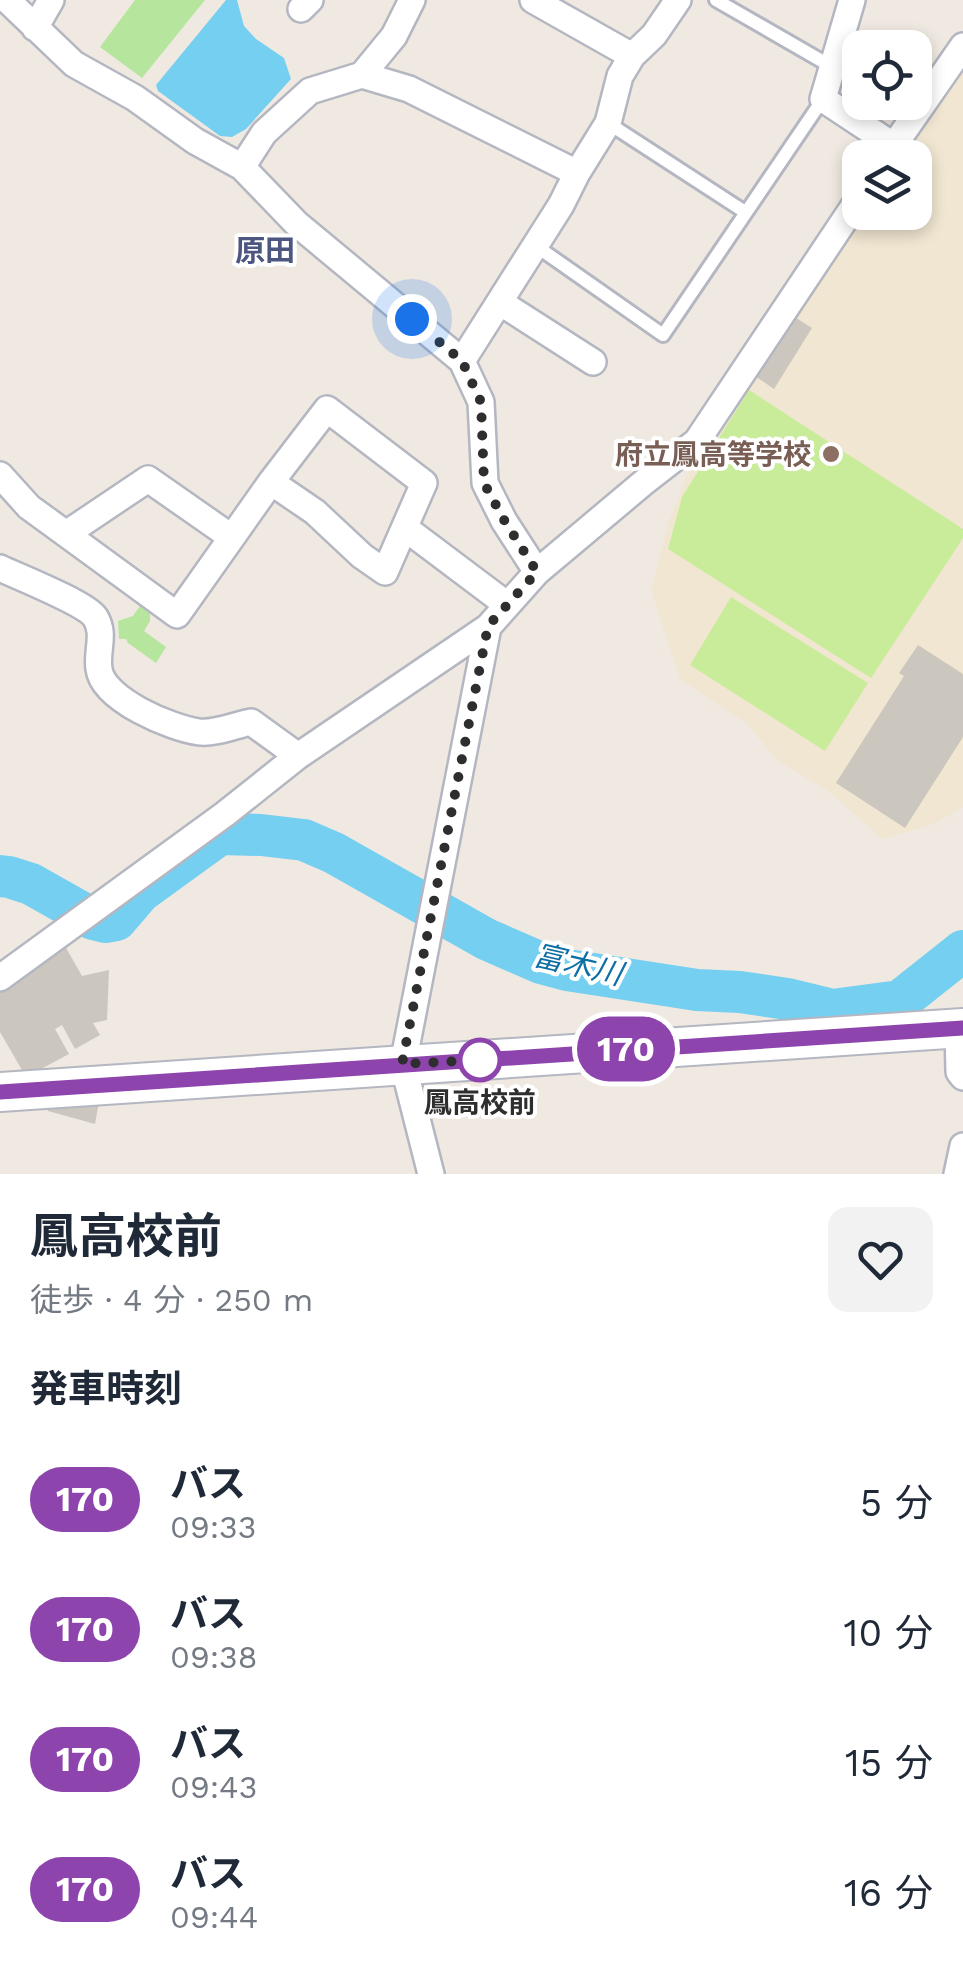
<!DOCTYPE html>
<html lang="ja">
<meta charset="utf-8">
<style>
:root{--surface:#fff;--page:#f2f2f3;--text:#1f2937;--muted:#747a83}
body{margin:0;font-family:"Work Sans","Noto Sans JP",sans-serif;background:var(--page);color:var(--text);height:100vh;display:flex;flex-direction:column;font-size:38px;white-space:nowrap}
*{box-sizing:border-box;margin:0}
p{font-size:32px;color:var(--muted)}
.icon{flex:none;width:55px;height:55px;fill:none;stroke:currentColor;stroke-width:2;stroke-linecap:round;stroke-linejoin:round}
.map{position:relative;height:1174px;overflow:hidden}
.details{display:flex;flex-direction:column;background:var(--surface);flex:1}
.details>*{flex:none}
.badge{padding:0 20px;border-radius:32px;font-size:35px;line-height:65px}
.controls{position:absolute;left:842px;top:30px;display:grid;gap:20px}
.controls a{display:grid;place-items:center;width:90px;height:90px;border-radius:20px;background:var(--surface);box-shadow:0 5px 15px #0003;font-size:50px}
.you{position:absolute;width:50px;height:50px;margin:-25px;border:8px solid #fff;border-radius:50%;background:#1a73e8;box-shadow:0 0 0 15px #1a73e833}
.map>.badge{position:absolute;translate:-50% -50%;box-shadow:0 0 0 5px #fff}
h2{padding:0 30px;font-size:38px;line-height:90px}
.round{display:grid;place-items:center;flex:none;width:105px;height:105px;border-radius:20px;background:var(--page)}
.headline{display:flex;align-items:center;justify-content:space-between;height:170px;padding:0 30px}
h1{font-size:48px;font-weight:700;line-height:75px}
ul{padding:0;list-style:none}
li{display:flex;align-items:center;gap:30px;height:130px;padding:0 30px}
li div{flex:1}
li b{display:block;font-size:38px}
li em{font-style:normal}
li .badge{min-width:110px;font-weight:700;text-align:center}
.map>svg:first-child{display:block}
.education{fill:#f0e6d1}
.green{fill:#b6e59e}
.pitch{fill:#c9ec9a}
.water{fill:#75cff0}
.lines{fill:none;stroke-linecap:round;stroke-linejoin:round}
.river{stroke:#75cff0;stroke-width:42}
.building{fill:#cbc7bf}
.lane-casing{stroke:#b4b7c1;stroke-width:18}
.street-casing{stroke:#b4b7c1;stroke-width:30}
.secondary-casing{stroke:#b4b7c1;stroke-width:42}
.lane{stroke:#fff;stroke-width:12}
.street{stroke:#fff;stroke-width:25}
.secondary{stroke:#fff;stroke-width:38}
.line-casing{stroke:#fff;stroke-width:22}
.line{stroke:#8e44ad;stroke-width:15}
.walk{stroke:#2e2e2e;stroke-width:10;stroke-dasharray:0 18}
.education-dot{fill:#8d6e63;stroke:#fff;stroke-width:4}
.stop-dot{fill:#fff;stroke:#8e44ad;stroke-width:5}
.labels{text-anchor:middle;stroke-width:8;stroke-linejoin:round;paint-order:stroke}
.education-label{font-size:28px;font-weight:bold;fill:#785e54;stroke:#fff;text-anchor:end}
.stop-label{font-size:28px;font-weight:bold;fill:#2e2e2e;stroke:#fff}
.neighbourhood-label{font-size:30px;font-weight:bold;fill:#4d5680;stroke:#fff}
.water-label{font-size:30px;font-style:italic;fill:#0d6fa3;stroke:#fff}
</style>
<div class="map">
<svg width="963" height="1174" viewBox="0 0 963 1174">
<rect width="100%" height="100%" fill="#efe9e1"/>
<path class="education" d="M963,57V807L934,824L882,839L828,791L778,761L747,724L680,679L651,590L668,524L687,475L860,212H915V158L896,157Z"/>
<path class="green" d="M135,0H205L142,78L100,47Z
M140,606L150,613V621L144,631L166,647L156,663L128,643L126,639H119L118,621L133,616Z"/>
<path class="pitch" d="M749,390L963,529V538L871,678L668,549L682,497Z
M731,597L868,683L825,751L690,665Z"/>
<path class="water" d="M226,0H237L244,26L256,39L284,58L291,79L246,129L232,137L220,136L158,91L156,85Z"/>
<g class="lines">
<path class="river" d="M0,876L9,877L31,884L93,919L105,922L116,920L140,892L220,834L261,835L304,840L334,853L486,939L541,963L567,970L697,990L740,992L787,999L832,1010L900,1001L963,951"/>
</g>
<path class="building" d="M793,316L812,328L774,389L755,376Z
M918,645L963,674V737L905,828L836,783L904,676L899,673Z
M65,946L82,976L109,970L107,1020L93,1023L100,1035L75,1049L62,1025L55,1029L69,1054L26,1077L0,1032V993Z
M99,1102L95,1124L48,1111V1105Z"/>
<g class="lines">
<g class="lane-casing">
<path id="lane" d="M716,0L834,68
M608,123L745,212
M536,246L663,335L823,99"/>
</g>
<g class="street-casing">
<path id="street" d="M7,0L74,64L135,98L195,141L242,167L296,223L462,361L481,402L485,483L504,521L537,572
M533,0L632,56
M852,0L823,99L894,146
M301,9L310,0
M35,28L51,0
M362,75L409,89L577,173
M886,157L963,46
M242,167L264,133L310,91L362,75L394,36L412,0
M501,303L593,362
M462,361L561,205L577,173L608,123L620,76L632,56L654,35L678,0
M0,475L29,507L177,615L271,482L315,512L362,556L385,572L424,483L327,409L271,482
M405,528L506,604
M66,534L148,479L231,537
M0,568C19,577 85,603 95,617C106,634 96,651 99,669C103,700 171,728 199,732C214,734 236,725 251,722L298,756
M0,978L225,814L298,756L488,627L537,572L643,483L697,441L860,197
M958,1029L959,1072L963,1077
M431,1174L403,1064L488,627
M957,1174L963,1146"/>
</g>
<g class="secondary-casing">
<path id="secondary" d="M0,1092L963,1028"/>
</g>
<use href="#lane" class="lane"/>
<use href="#street" class="street"/>
<use href="#secondary" class="secondary"/>
</g>
<g class="lines">
<g class="line-casing">
<path id="line" d="M0,1092L963,1028"/>
</g>
<use href="#line" class="line"/>
<path class="walk" d="M412,319L462,361L481,402L484,483L504,520L537,572L488,626L402,1064L480,1060"/>
</g>
<circle class="education-dot" cx="831" cy="454" r="10"/>
<circle class="stop-dot" cx="480" cy="1060" r="20"/>
<g class="labels">
<g class="education-label">
<text x="811" y="464">府立鳳高等学校</text>
</g>
<g class="stop-label">
<text x="480" y="1112">鳳高校前</text>
</g>
<g class="neighbourhood-label">
<text x="265" y="261">原田</text>
</g>
<g class="water-label">
<text transform="translate(578 965) rotate(13)" y="10">富木川</text>
</g>
</g>
</svg>
<div class="controls">
<a><svg class="icon" aria-label="locate" viewBox="0 0 24 24"><circle cx="12" cy="12" r="6"/><path d="M12 2v4M12 18v4M2 12h4M18 12h4"/></svg></a>
<a><svg class="icon" aria-label="layers" viewBox="0 0 24 24"><path d="M12 4l9 5-9 5-9-5zM3 14l9 5 9-5"/></svg></a>
</div>
<div class="you" style="left:412px;top:319px"></div>
<b class="badge" style="left:626px;top:1049px;background:#8e44ad;color:#fff">170</b>
</div>
<section class="details">
<div class="headline"><div><h1>鳳高校前</h1><p>徒歩 · 4 分 · 250 m</p></div><a class="round"><svg class="icon" aria-label="heart" viewBox="0 0 24 24"><path d="M12 20l-8-8c-3-5 5-10 8-4 3-6 11-1 8 4z"/></svg></a></div>
<h2>発車時刻</h2>
<ul>
<li><span class="badge" style="background:#8e44ad;color:#fff">170</span><div><b>バス</b><p>09:33</p></div><em>5 分</em></li>
<li><span class="badge" style="background:#8e44ad;color:#fff">170</span><div><b>バス</b><p>09:38</p></div><em>10 分</em></li>
<li><span class="badge" style="background:#8e44ad;color:#fff">170</span><div><b>バス</b><p>09:43</p></div><em>15 分</em></li>
<li><span class="badge" style="background:#8e44ad;color:#fff">170</span><div><b>バス</b><p>09:44</p></div><em>16 分</em></li>
</ul>
</section>
